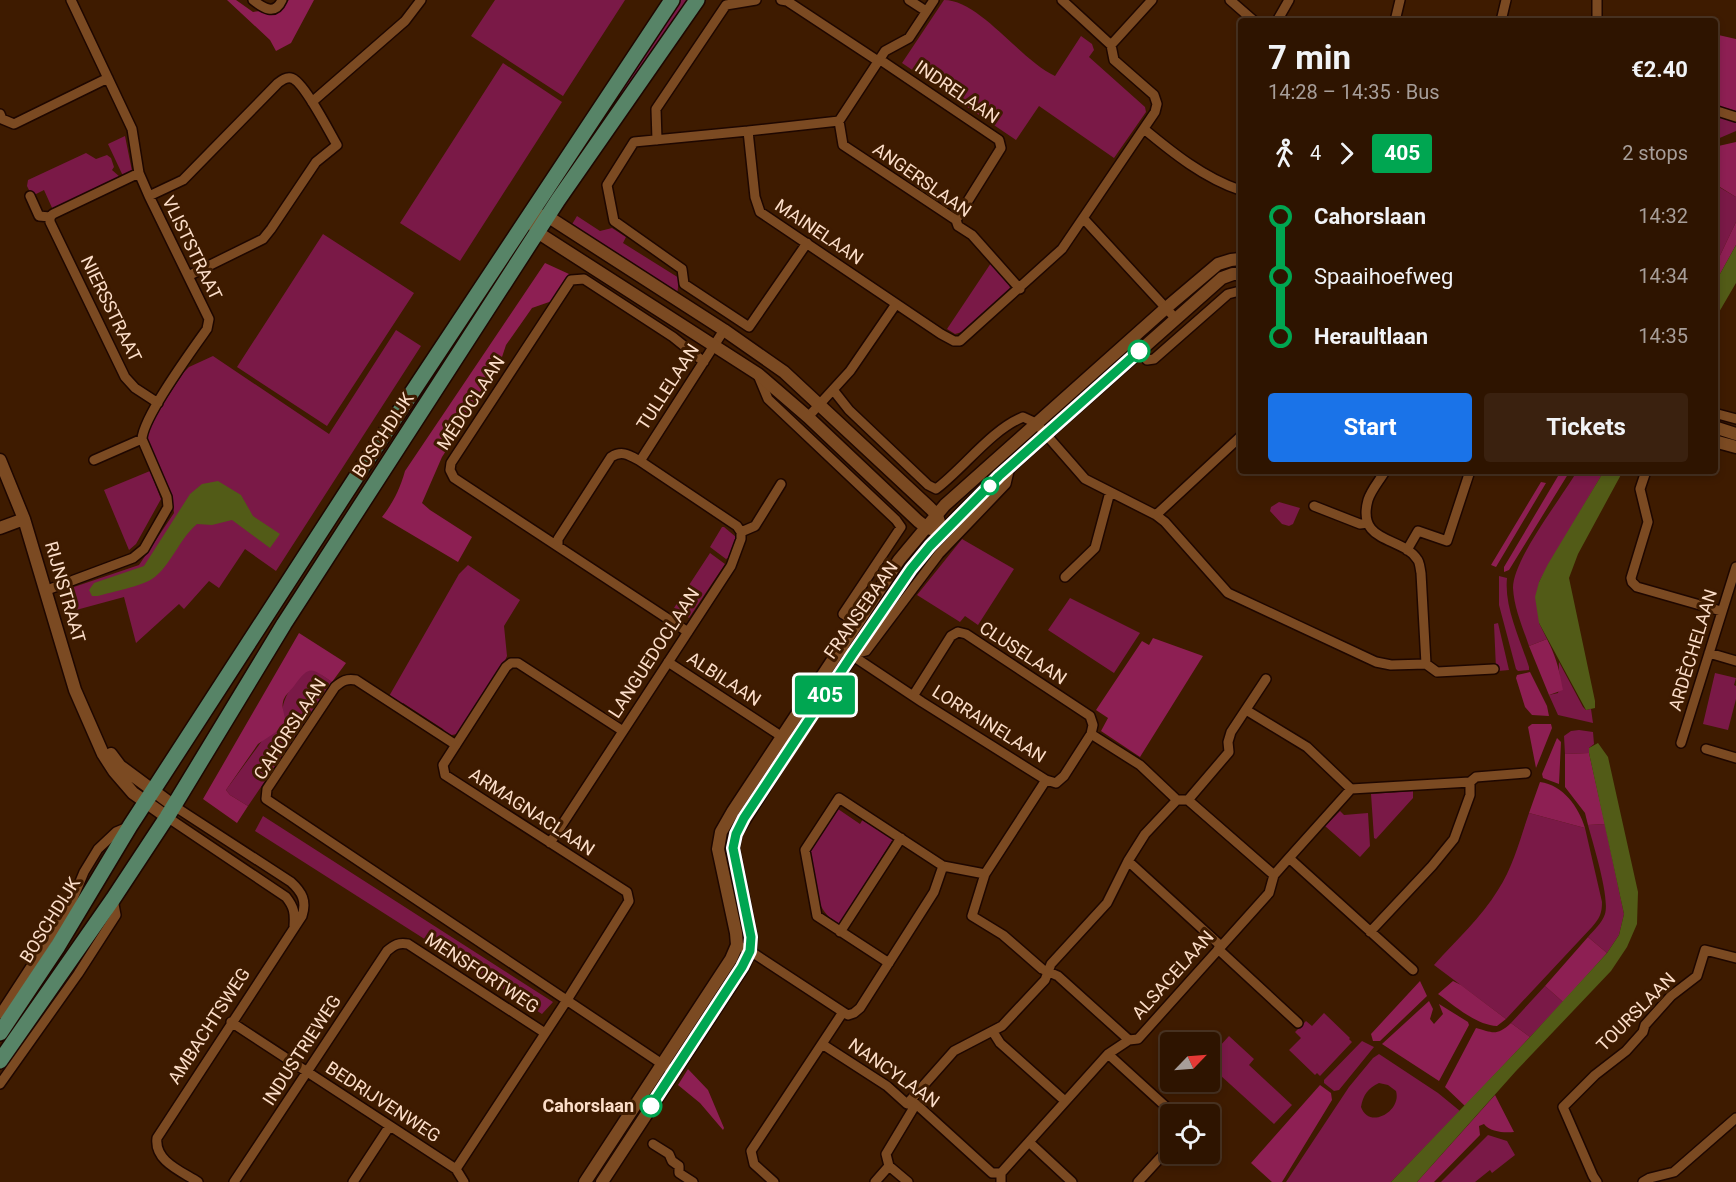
<!DOCTYPE html>
<meta charset="utf-8">
<style>
:root{--surface:#2e1400;--page:#3a210f;--text:#f1f3f6;--muted:#a79e99;--line:#493322;--accent:#1a73e8}
body{margin:0;font-family:Roboto,sans-serif;background:var(--page);color:var(--text);height:100vh;display:flex;flex-direction:column;font-size:22px;white-space:nowrap}
*{box-sizing:border-box;margin:0}
p{font-size:20px;color:var(--muted)}
.icon{flex:none;width:33px;height:33px;fill:none;stroke:currentColor;stroke-width:2;stroke-linecap:round;stroke-linejoin:round}
.map{position:relative;flex:1;overflow:hidden}
.panel{position:absolute;left:1238px;top:18px;width:480px;height:456px;display:flex;flex-direction:column;background:var(--surface);border-radius:6px;box-shadow:0 3px 9px #0003,0 0 0 2px var(--line)}
.panel>*{flex:none}
.badge{padding:0 12px;border-radius:4px;font-size:21px;line-height:39px}
.needle{width:39px;rotate:65deg}
.fabs{position:absolute;left:1160px;top:1032px;display:grid;gap:12px}
.fabs a{display:grid;place-items:center;width:60px;height:60px;border-radius:6px;background:var(--surface);box-shadow:0 3px 9px #0003,0 0 0 2px var(--line);font-size:30px}
.map>.badge{position:absolute;translate:-50% -50%;box-shadow:0 0 0 3px #fff}
.legs{display:flex;align-items:center;gap:9px;height:66px;padding:0 30px;font-size:20px}
.legs p{margin-inline-start:auto}
.headline{display:flex;align-items:center;justify-content:space-between;height:102px;padding:0 30px}
h1{font-size:33px;font-weight:700;line-height:45px}
.button{display:flex;gap:12px;margin-top:auto;padding:12px 30px}
.button a{flex:1;height:69px;border-radius:6px;background:var(--accent);color:#fff;font-size:24px;font-weight:700;line-height:69px;text-align:center}
.button a+a{background:var(--page);color:var(--text)}
ul{padding:0 30px;list-style:none}
li{display:flex;align-items:center;gap:21px;height:60px;font-size:22px}
li i{display:grid;place-items:center;width:9px;height:100%;margin:0 8px;background:currentColor}
li i::after{content:'';width:15px;height:15px;margin:-8px;border:4px solid;border-radius:50%;background:var(--surface)}
li p{margin-inline-start:auto}
li:first-child i{background:linear-gradient(#0000 50%,currentColor 0)}
li:last-child i{background:linear-gradient(currentColor 50%,#0000 0)}
.map>svg:first-child{display:block}
.green{fill:#7a1947;fill-rule:evenodd}
.forest{fill:#8d1f53}
.water{fill:#525b17}
.lines{fill:none;stroke-linecap:round;stroke-linejoin:round}
.minor-casing{stroke:#1e0700;stroke-width:12}
.tertiary-casing{stroke:#1e0700;stroke-width:15}
.primary-casing{stroke:#1e0700;stroke-width:18}
.minor{stroke:#7b4a22;stroke-width:9}
.tertiary{stroke:#7b4a22;stroke-width:12}
.primary{stroke:#578467;stroke-width:15}
.line-1-casing{stroke:#fff;stroke-width:14}
.line-1{stroke:#00a651;stroke-width:9}
.stop-1-dot{fill:#fff;stroke:#00a651;stroke-width:3}
.labels{text-anchor:middle;stroke-width:6;stroke-linejoin:round;paint-order:stroke}
.street-label{font-size:18px;fill:#fcdec9;stroke:#3e1b00}
.stop-label{font-size:18px;font-weight:bold;fill:#fcdec9;stroke:#3e1b00;text-anchor:end}
</style>
<div class="map">
<svg width="1736" height="1182" viewBox="0 0 1736 1182">
<rect width="100%" height="100%" fill="#3e1b00"/>
<path class="green" d="M495,0H625L563,96L471,36Z
M681,0H687L559,188L556,187Z
M944,0C980,0 1020,60 1055,76L1081,36L1092,44L1094,50L1089,57L1145,107L1146,112L1114,158L1039,106L1016,140L902,63Z
M503,63L562,102L460,261L400,223Z
M1715,115L1736,123V131L1715,140Z
M125,136L132,171L123,176L108,144Z
M86,153L96,159L107,155L111,158L114,167L112,170L120,177L53,210L44,190L32,196L27,186L28,180Z
M1714,184L1736,197V222L1715,266Z
M577,216L600,231L612,228L626,237L623,243L679,278L677,296L571,226Z
M323,234L414,293L327,426L237,367Z
M991,263L1009,282L1010,289L962,332L955,334L947,329Z
M396,330L421,346L276,571L245,549L219,588L209,581L184,609L179,604L136,643L124,597L65,613L60,594L62,591L139,565L174,513L172,497L146,437L147,428L184,372L189,367L213,356L329,434Z
M150,471L161,499L136,544L129,550L104,490Z
M1577,471H1604L1539,582V623L1547,639L1529,646C1523,628 1514,608 1513,588C1513,559 1561,499 1577,471Z
M1279,502L1300,508L1293,524L1289,526L1282,524L1270,511L1271,507Z
M722,527H724L736,537L728,558L726,559L710,547Z
M962,539L1014,569L978,625L965,616L960,622L917,595Z
M710,553L725,564L689,618L674,608Z
M468,565L520,600L504,626L507,656L504,663L457,734L447,736L443,729L403,703L401,706L388,698L459,574Z
M1499,576L1507,578C1504,607 1520,639 1529,667V670L1518,671L1516,669L1499,605Z
M1070,598L1140,633L1114,673L1048,630Z
M1498,623L1509,670L1498,671L1496,669L1494,624Z
M1559,662L1583,707L1586,710L1591,709L1593,723L1558,715L1549,695L1558,693C1562,682 1558,673 1559,662Z
M309,669L315,670L332,682L248,806L230,795L226,790L283,712C281,699 297,676 309,669Z
M1715,673L1736,678L1734,685L1736,686V699L1728,730L1703,724Z
M1579,730L1593,732L1594,744L1589,748V753L1565,754L1564,736L1571,731Z
M1413,791V798L1376,839L1374,838L1371,794Z
M838,809L860,824L863,819L893,839L839,925C813,909 814,881 808,854Z
M1340,811L1344,815L1368,813L1370,846L1360,857L1325,826Z
M1529,813L1585,828L1602,902C1602,913 1600,918 1592,927L1506,1019L1434,965C1456,940 1481,918 1498,890C1513,867 1520,839 1529,813Z
M263,816L553,1002L542,1014L255,831Z
M1605,824L1624,914L1619,935L1607,953L1588,937C1594,930 1602,923 1605,914C1610,897 1593,844 1588,825Z
M1545,986L1563,1002L1530,1037L1511,1023Z
M1324,1013L1350,1038L1349,1039L1352,1042L1320,1076L1317,1073L1315,1075L1289,1050L1301,1038L1295,1032L1306,1021L1312,1026Z
M1229,1036L1254,1059L1249,1065L1292,1105L1274,1124L1209,1065V1058Z
M1362,1041L1374,1047L1339,1090L1334,1091L1324,1083V1080Z
M1379,1054L1438,1093L1460,1111L1391,1182H1286L1349,1087L1373,1058ZM1379,1083L1388,1085L1396,1091C1402,1111 1369,1130 1361,1107C1363,1095 1368,1088 1379,1083Z
M1488,1135L1507,1141L1515,1155L1492,1173L1490,1170L1475,1182H1441Z"/>
<path class="forest" d="M227,0H236L253,12L260,11L269,15L276,13L289,0H314L291,43L276,51L270,40Z
M1714,34L1736,39V111L1715,105Z
M1736,142V197L1715,184L1714,147Z
M1736,222V245L1715,283V266Z
M545,263L569,274L552,301L532,308L506,345L497,372L442,457L422,503L430,510L472,537L458,562L382,517C393,503 400,489 405,471Z
M1561,471H1570L1509,570L1504,572V567Z
M1541,482L1546,483L1496,567L1491,565Z
M299,633L346,663L332,682C311,668 310,664 294,686C290,691 284,696 283,702C281,710 287,718 285,726L258,744L226,790L230,795L248,806L237,823L203,799Z
M1153,638L1203,656L1140,757L1101,731L1108,718L1096,710L1142,641L1149,645Z
M1547,639C1557,659 1559,669 1563,690L1549,695L1529,646Z
M1530,672L1547,706L1549,716L1532,715L1525,707L1516,678L1517,675Z
M1532,724H1551L1552,728L1536,768L1528,727Z
M1557,738L1561,742L1559,784L1543,778L1542,774Z
M1589,753L1605,824L1588,825L1585,813L1565,787V754Z
M1540,782C1563,785 1579,807 1585,828L1529,813Z
M1588,937L1607,953L1563,1002L1545,986Z
M1420,981L1427,996L1380,1041H1373L1371,1034Z
M1453,981L1461,985L1506,1019L1497,1026C1476,1025 1455,1006 1438,994Z
M1429,1001L1433,1009L1430,1019L1434,1024L1443,1014L1439,1004L1468,1022L1469,1025L1439,1081L1382,1044Z
M1511,1023L1530,1037L1465,1106L1445,1087L1476,1028C1492,1032 1496,1037 1511,1023Z
M688,1069L708,1090L724,1128L723,1130L700,1103L678,1085Z
M1320,1085L1331,1093L1332,1100L1282,1182H1272L1251,1163Z
M1495,1095L1514,1132C1504,1133 1490,1132 1484,1124L1479,1126L1480,1135L1434,1182H1417Z"/>
<path class="water" d="M1736,245V283L1715,319V283Z
M1604,471H1623L1578,554L1569,578L1595,701V708L1586,710L1539,623L1535,597L1539,582L1548,564Z
M218,481L241,495L253,516L280,534L270,548L232,520L212,525L197,524C179,539 171,566 152,579C142,586 111,592 98,596H92L89,590L94,583L144,566L190,494L202,484Z
M1598,743L1608,757L1638,892L1637,924L1627,947L1611,971L1516,1071L1417,1182H1391L1530,1037L1607,953L1619,935L1624,914L1589,753V748Z"/>
<g class="lines">
<g class="minor-casing">
<path id="minor" d="M71,0L132,129L139,173L149,196L183,180L278,83C282,80 286,77 291,78C303,80 330,133 337,145L316,162L271,229L263,239L188,276
M253,0C263,8 275,16 282,0
M781,0L787,1L878,61
M909,0L926,11
M934,0L909,38L885,51L839,121L748,131L755,197L760,212L941,334L954,341H960L1062,249L1155,112L1157,104L1154,95L1114,60L1111,45L1062,0
M1230,0L1254,21
M1597,0V21
M1277,21L1289,0
M1395,21L1400,0
M1501,21L1506,0
M1111,45L1152,0
M879,59L999,140L1001,148L956,220
M312,102L405,21L421,0
M1714,110L1736,117
M0,114L2,119L14,124L108,78
M839,121L843,145L956,220L958,226L972,235L1020,289
M1144,129C1173,153 1204,178 1240,190
M748,131L634,142L607,185L614,221L682,269L684,284L749,327L807,243
M657,140L656,109L726,5L756,0
M139,173L53,214L50,217V222L125,377L135,388L158,403
M30,196L39,216L50,217
M1083,218L1176,319
M1139,351L1147,360L1154,359L1228,294L1240,291
M758,375L768,399L896,520L901,527L843,614L857,623
M834,391L849,410L928,485L936,489C964,468 991,430 1023,417L1036,423L1085,479L1156,515L1165,522L1228,593L1376,662L1391,665L1426,664L1437,672L1494,669
M1714,413L1736,419
M808,417L850,371L896,304
M94,460L142,439
M640,461L724,330
M1385,471C1380,480 1371,490 1368,500C1356,544 1402,536 1417,559C1420,562 1420,569 1421,573L1426,664
M1646,471L1640,489L1648,522L1631,578L1632,582L1637,587L1721,611
M1314,506L1360,524L1368,523
M1156,515L1240,437
M558,546V539L611,457C622,450 629,455 640,461L737,526L741,532
M1407,550L1418,531L1447,541L1470,471
M1065,577L1095,548L1110,492
M47,590L133,558L144,549L168,507L167,497L142,439C143,417 192,350 207,329L209,319L149,196
M688,632L454,478L450,470L451,463L571,280L584,279L673,337L704,362
M847,652L922,702L1046,780L1056,783L1064,776L1091,734L1140,765L1177,800H1188L1274,875
M1709,653L1736,661
M851,655L866,651L939,554L1006,484L1010,467
M668,662L787,740
M913,696L951,636L958,632L966,634L1090,716L1093,725L1091,734
M1246,710L1307,747L1351,789
M1681,743L1736,567
M456,745L356,680C347,678 342,681 335,687L267,789L266,799L674,1072
M1706,749L1736,758
M1046,780L985,874L972,916L1003,935L1042,969L1058,976L1129,1040
M1188,800L1229,752L1228,742L1231,732L1266,679
M174,806L291,882C302,892 307,901 302,916L157,1138C154,1161 181,1171 198,1182
M167,817L286,897C294,907 295,913 294,926
M550,843L731,566L741,539V532L755,526L781,484
M1128,861L1221,946
M840,932L901,838
M1370,932L1432,866L1454,839L1470,795V782
M737,945L750,951L843,1012L751,1151L754,1164L774,1182
M1218,949L1298,1023
M889,963L817,916L805,850L839,798L943,866L985,874
M1413,970L1289,858L1351,789L1470,782L1476,777L1526,773
M843,1012L848,1015L854,1013L860,1008L934,892L943,866
M0,1014L69,908L84,872L98,849L116,832L128,827
M231,1022L456,1169L464,1182
M993,1032L1000,1043L1065,1101
M822,1044L887,1086L907,1104H916L992,1173H1001
M1108,1054L1174,1114
M0,1084L78,974L116,915L113,899
M907,1104L954,1051L1002,1026L1045,980L1051,964L1107,903L1128,861L1145,834L1177,800
M1029,1142L1072,1182
M653,1144L669,1154L672,1161L679,1166V1173L693,1182
M456,1169L567,1000L629,901L627,892L445,775L443,765L506,667L511,663H518L623,731
M234,1182L387,951C394,945 399,942 408,944L545,1033
M353,1182L389,1127
M875,1182L889,1166
M908,1182L889,1166L886,1154L916,1104
M1001,1182V1173L1108,1054L1129,1040L1138,1039L1269,893L1274,875L1289,858
M1138,1182L1170,1147
M1597,1182L1593,1176L1563,1107L1595,1075L1626,1051L1643,1032L1645,1025L1671,996L1697,976L1705,950L1736,958
M1643,1182L1650,1178L1674,1172L1736,1118"/>
</g>
<g class="tertiary-casing">
<path id="tertiary" d="M529,215L547,216L724,330L784,372L930,508L937,515L939,522
M529,215L537,232L758,374L808,417L918,521L927,528L932,529
M1714,427L1736,434
M1714,441L1736,447
M0,460L24,519L75,690L103,754L114,771L133,793L167,817
M0,528L24,519
M111,754L120,766L174,806
M585,1182L731,959L737,945L736,933L718,849L721,832L733,811L899,560L945,505L1166,308L1218,264L1231,260L1240,259
M602,1182L743,967L750,951L751,937L733,848L736,833L792,744L911,569C953,516 1004,472 1054,427C1110,378 1166,328 1222,278L1233,274H1240"/>
</g>
<g class="primary-casing">
<path id="primary" d="M0,1033L58,946L130,826L364,465L672,0
M0,1061L113,899L167,817L284,624L558,200L697,0"/>
</g>
<use href="#minor" class="minor"/>
<use href="#tertiary" class="tertiary"/>
<use href="#primary" class="primary"/>
</g>
<g class="lines">
<g class="line-1-casing">
<path id="line-1" d="M651,1106L742,967L750,951L751,937L733,848L736,834L744,818L852,655L911,569L930,546L999,476L1139,351"/>
</g>
<use href="#line-1" class="line-1"/>
</g>
<g class="stop-1-dot">
<circle cx="1139" cy="351" r="10"/>
<circle cx="990" cy="486" r="8"/>
<circle cx="651" cy="1106" r="10"/>
</g>
<g class="labels">
<g class="street-label">
<text transform="translate(957 92) rotate(34)" y="6">INDRELAAN</text>
<text transform="translate(922 180) rotate(35)" y="6">ANGERSLAAN</text>
<text transform="translate(819 232) rotate(34)" y="6">MAINELAAN</text>
<text transform="translate(192 248) rotate(64)" y="6">VLISTSTRAAT</text>
<text transform="translate(111 309) rotate(64)" y="6">NIERSSTRAAT</text>
<text transform="translate(668 387) rotate(-57)" y="6">TULLELAAN</text>
<text transform="translate(471 403) rotate(-57)" y="6">MÉDOCLAAN</text>
<text transform="translate(383 435) rotate(-57)" y="6">BOSCHDIJK</text>
<text transform="translate(65 592) rotate(74)" y="6">RIJNSTRAAT</text>
<text transform="translate(861 610) rotate(-55)" y="6">FRANSEBAAN</text>
<text transform="translate(1693 650) rotate(-73)" y="6">ARDÈCHELAAN</text>
<text transform="translate(654 653) rotate(-57)" y="6">LANGUEDOCLAAN</text>
<text transform="translate(1023 653) rotate(33)" y="6">CLUSELAAN</text>
<text transform="translate(724 679) rotate(33)" y="6">ALBILAAN</text>
<text transform="translate(989 724) rotate(32)" y="6">LORRAINELAAN</text>
<text transform="translate(290 729) rotate(-57)" y="6">CAHORSLAAN</text>
<text transform="translate(532 812) rotate(33)" y="6">ARMAGNACLAAN</text>
<text transform="translate(50 920) rotate(-58)" y="6">BOSCHDIJK</text>
<text transform="translate(482 973) rotate(33)" y="6">MENSFORTWEG</text>
<text transform="translate(1173 975) rotate(-48)" y="6">ALSACELAAN</text>
<text transform="translate(1636 1012) rotate(-45)" y="6">TOURSLAAN</text>
<text transform="translate(209 1026) rotate(-57)" y="6">AMBACHTSWEG</text>
<text transform="translate(302 1050) rotate(-57)" y="6">INDUSTRIEWEG</text>
<text transform="translate(894 1073) rotate(35)" y="6">NANCYLAAN</text>
<text transform="translate(383 1102) rotate(33)" y="6">BEDRIJVENWEG</text>
</g>
<g class="stop-label">
<text x="634" y="1112">Cahorslaan</text>
</g>
</g>
</svg>
<div class="fabs">
<a><svg class="needle" viewBox="-14 -14 28 28"><path d="M0-13l5 13h-10z" fill="#e53935"/><path d="M0 13l5-13h-10z" fill="#a79e99"/></svg></a>
<a><svg class="icon" aria-label="locate" viewBox="0 0 24 24"><circle cx="12" cy="12" r="6"/><path d="M12 2v4M12 18v4M2 12h4M18 12h4"/></svg></a>
</div>
<b class="badge" style="left:825px;top:695px;background:#00a651;color:#fff">405</b>
<section class="panel">
<div class="headline"><div><h1>7 min</h1><p>14:28 – 14:35 · Bus</p></div><b>€2.40</b></div>
<div class="legs"><svg class="icon" aria-label="walk" viewBox="0 0 24 24"><circle cx="13" cy="4" r="2"/><path d="M13 8l-2 6 4 7M11 14l-3 7M7 12l3-4h3l4 4"/></svg>4<svg class="icon" aria-label="forward" viewBox="0 0 24 24"><path d="M9 5l7 7-7 7"/></svg><b class="badge" style="background:#00a651;color:#fff">405</b><p>2 stops</p></div>
<ul>
<li><i style="color:#00a651"></i><b>Cahorslaan</b><p>14:32</p></li>
<li><i style="color:#00a651"></i><span>Spaaihoefweg</span><p>14:34</p></li>
<li><i style="color:#00a651"></i><b>Heraultlaan</b><p>14:35</p></li>
</ul>
<div class="button"><a>Start</a><a>Tickets</a></div>
</section>
</div>
